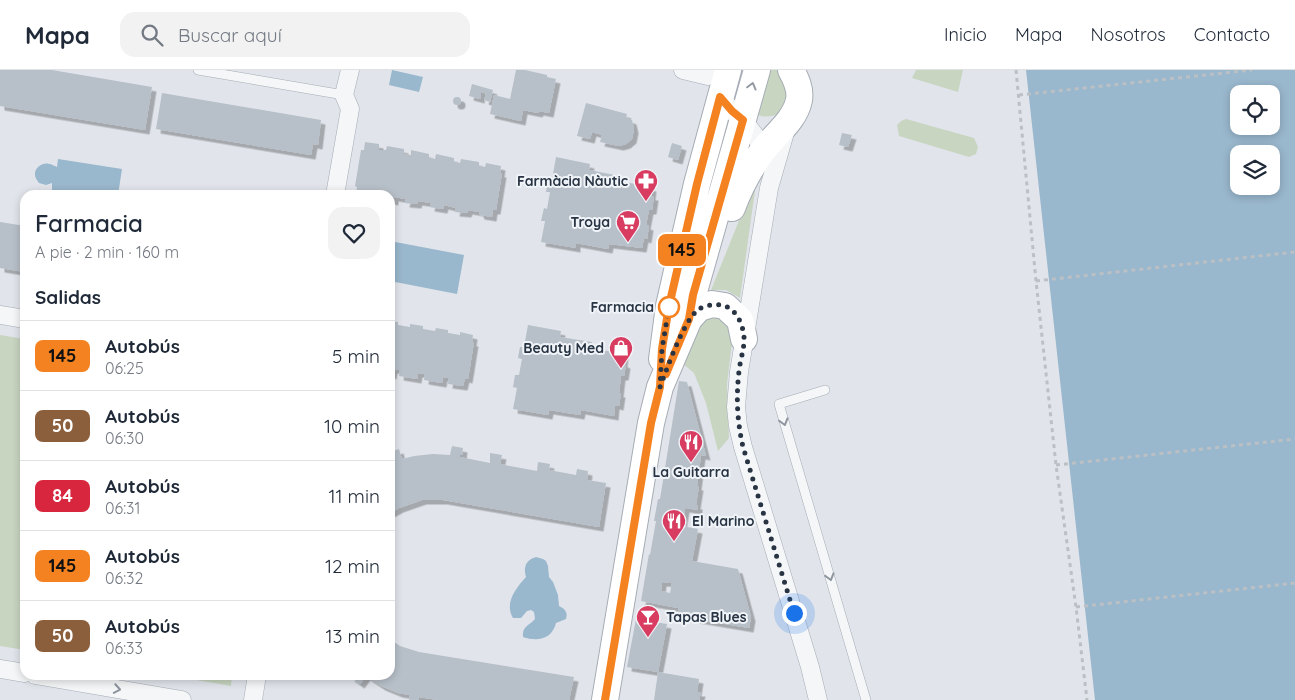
<!DOCTYPE html>
<html lang="es">
<meta charset="utf-8">
<style>
:root{--surface:#fff;--page:#f2f2f3;--text:#1f2937;--muted:#747a83;--line:#e0e1e3}
body{margin:0;font-family:Quicksand,sans-serif;background:var(--page);color:var(--text);height:100vh;display:flex;flex-direction:column;font-size:19px;white-space:nowrap}
*{box-sizing:border-box;margin:0}
p{font-size:16px;color:var(--muted)}
.icon{flex:none;width:28px;height:28px;fill:none;stroke:currentColor;stroke-width:2;stroke-linecap:round;stroke-linejoin:round}
.map{position:relative;flex:1;overflow:hidden}
.panel{position:absolute;left:20px;top:120px;width:375px;height:490px;display:flex;flex-direction:column;background:var(--surface);border-radius:15px;box-shadow:0 2px 8px #0003}
.panel>*{flex:none}
.badge{padding:0 10px;border-radius:8px;font-size:18px;line-height:32px}
.buttons{position:absolute;left:1230px;top:15px;display:grid;gap:10px}
.buttons a{display:grid;place-items:center;width:50px;height:50px;border-radius:10px;background:var(--surface);box-shadow:0 2px 8px #0003;font-size:25px}
.you{position:absolute;width:25px;height:25px;margin:-12px;border:4px solid #fff;border-radius:50%;background:#1a73e8;box-shadow:0 0 0 8px #1a73e833}
.map>.badge{position:absolute;translate:-50% -50%;box-shadow:0 0 0 2px #fff}
h2{padding:0 15px;font-size:19px;line-height:45px}
.round{display:grid;place-items:center;flex:none;width:52px;height:52px;border-radius:15px;background:var(--page)}
.summary{display:flex;align-items:center;justify-content:space-between;height:85px;padding:0 15px}
h1{font-size:24px;font-weight:600;line-height:38px}
ul{padding:0;list-style:none}
li{display:flex;align-items:center;gap:15px;height:70px;padding:0 15px;border-top:1px solid var(--line)}
li div{flex:1}
li b{display:block;font-size:19px}
li em{font-style:normal}
li .badge{min-width:55px;font-weight:700;text-align:center}
header{display:flex;align-items:center;gap:30px;box-sizing:border-box;height:70px;padding:0 25px;background:var(--surface);border-bottom:1px solid var(--line)}
header strong{font-size:24px}
nav{display:flex;gap:28px;margin-inline-start:auto;font-size:18px}
.search{width:350px;height:45px;background:var(--page);display:flex;align-items:center;gap:12px;box-sizing:border-box;padding:0 18px;border-radius:15px;color:var(--muted);font-size:19px}
.map>svg:first-child{display:block}
.green{fill:#c8d5c1}
.water{fill:#99b7cd;fill-rule:evenodd}
.building{fill:#b7bfc8;fill-rule:evenodd;filter:url(#shadow)}
.lines{fill:none;stroke-linecap:round;stroke-linejoin:round}
.lane-casing{stroke:#a6acb5;stroke-width:10}
.street-casing{stroke:#a6acb5;stroke-width:19}
.secondary-casing{stroke:#a6acb5;stroke-width:28}
.path{stroke:#bbc0c5;stroke-width:3;stroke-dasharray:4 4;stroke-linecap:butt}
.lane{stroke:#f4f6f8;stroke-width:9}
.street{stroke:#f4f6f8;stroke-width:18}
.secondary{stroke:#fff;stroke-width:26}
.oneway{stroke:#949aa1}
.oneway2{stroke:#8e959e}
.line-casing{stroke:#fff;stroke-width:11}
.line{stroke:#f58220;stroke-width:8}
.walk{stroke:#283443;stroke-width:5;stroke-dasharray:0 9}
.stop-dot{fill:#fff;stroke:#f58220;stroke-width:2.5}
.labels{text-anchor:middle;stroke-width:4;stroke-linejoin:round;paint-order:stroke}
.poi-label{font-size:14px;font-weight:bold;fill:#283443;stroke:#f0f4f8;text-anchor:end}
.stop-label{font-size:14px;font-weight:bold;fill:#283443;stroke:#f0f4f8;text-anchor:end}
</style>
<header>
<strong>Mapa</strong>
<div class="search"><svg class="icon" aria-label="search" viewBox="0 0 24 24"><circle cx="10" cy="10" r="6"/><path d="M15 15l6 6"/></svg>Buscar aquí</div>
<nav><a>Inicio</a><a>Mapa</a><a>Nosotros</a><a>Contacto</a></nav>
</header>
<div class="map">
<svg width="1295" height="630" viewBox="0 0 1295 630">
<defs>
<filter id="shadow"><feDropShadow dx="4.5" dy="4.5" stdDeviation="0" flood-color="#0004"/></filter>
</defs>
<rect width="100%" height="100%" fill="#e1e5eb"/>
<path class="green" d="M769,0H783L792,21C789,26 783,39 779,43C772,48 761,47 755,44Z
M916,0H963L958,22L912,8Z
M906,49L974,68L978,77L976,84L969,87L899,66L897,55L901,51Z
M757,106L740,228L726,220H711Z
M713,240L734,256L727,314L729,368L718,381L706,333L694,303L683,294L702,244Z
M0,265L25,269V580L0,576Z
M168,605H232L231,616Z"/>
<path class="water" d="M392,0L423,7L419,22L389,15Z
M1026,0H1295V630H1095ZM1239,24H1271V56H1239ZM1239,84H1271V116H1239Z
M58,89L122,99L118,125H72L52,122V113L46,115L39,113C37,110 35,108 35,105C34,98 43,92 49,94C52,94 54,96 57,97Z
M390,171L464,185L457,224L390,211Z
M536,487L543,489L546,491L548,496L549,507L553,512L558,525L559,536C565,539 568,542 566,549L556,553C552,569 538,572 523,567C522,556 529,556 535,549L534,542L531,540L527,541L521,548H513C504,533 516,518 526,507C523,497 526,490 536,487Z"/>
<path class="building" d="M0,0H52L152,17L145,60L0,36Z
M516,0H525L547,5V7L556,9L549,43L539,41L538,43L523,40L521,51L490,44L494,25L510,29Z
M472,14L493,20L490,32L484,30L486,25L484,22L481,23L480,29L469,26Z
M162,23L321,50L318,75L313,74L311,85L156,59Z
M453 31a4 4 0 1 1 8 0a4 4 0 1 1-8 0Z
M586,33L627,44L626,48L632,50L634,59L632,69L626,74L619,76L600,72L602,65L592,62L590,69L577,66Z
M842,63L852,65L848,77L839,75Z
M365,72L379,74V80H386L387,76L404,79V84L411,85V80L429,84V88L435,89L436,84L454,88V92L460,93L461,89L479,92V96L485,97L486,93L501,96L500,103H502L496,140H493L492,147L480,145L479,142L468,140L467,143L455,142L456,138L444,135L443,139L430,137L431,133L418,131L417,134L405,133L406,129L394,127V131L390,130V125H381L370,123V125L356,124L357,117L355,116L361,80H364Z
M672,73L682,76L678,90L668,87Z
M556,87L590,94L589,100L620,106L619,111L652,117L651,126H654L652,140H649L646,155L649,156L647,169L644,168L642,178L609,174L608,179L576,173V178L541,172L545,151H541L544,138L547,139L550,122H546L548,110H552Z
M0,152L25,156V202L0,198Z
M390,251L398,252V255L410,257V254L423,256V259L435,261L436,258L448,260V263L460,265V262L473,265L472,272H474L468,309L465,308L463,316L448,314L449,308L443,307L442,313L424,310L425,304L418,303L417,309L399,306L400,300L393,299L392,305L390,304Z
M528,255L561,261L560,267L592,272L591,278L624,284L623,293L626,294L624,306H621L619,323H621L619,336L615,335L614,346L581,340L580,345L549,340L548,345L513,339L517,318L513,317L515,305H519L522,289L518,288L520,277H524Z
M679,311L687,312L706,386L701,385L697,416H699L696,435H698V440L685,438L682,456L698,459L692,491L738,499L751,547L749,558L678,546V538L641,531L649,484L650,485L656,451H654L658,429H660ZM662,512L672,513L670,523L661,521Z
M452,376L463,378L462,385H460V387L490,393V383L502,385L500,394L537,401L538,392L550,394L549,400L576,405L577,399L588,401L587,410L606,413L599,457L443,430H422L399,438L390,443V393L393,392L390,387V382L399,379L402,389L414,386L433,384L450,385Z
M636,549L667,554L658,602L699,609L697,622H701L699,630H654L658,602L627,597Z
M390,569L400,576L419,582L574,607L569,630H438L419,627V630H409L410,625L398,623L381,616L366,606L360,614L350,607L352,605H390Z"/>
<g class="lines">
<g class="lane-casing">
<path id="lane" d="M198,0L344,25
M825,320L779,334L866,630"/>
</g>
<g class="street-casing">
<path id="street" d="M683,0L708,6
M720,27L732,41L743,50L756,67L759,72L764,89
M786,59L769,118L739,302L736,337L738,356L743,377L810,597L818,630
M335,125L350,39L344,25L350,0
M0,245L25,249
M0,599L25,603
M35,605L182,630
M253,630L257,605"/>
</g>
<g class="secondary-casing">
<path id="secondary" d="M732,138C739,119 749,100 761,83C773,66 795,51 799,30C801,19 796,9 791,0
M689,249L699,238L712,234L725,236L740,250L744,269
M662,289L669,236L697,114L728,0
M605,630L651,353L660,317L689,249L693,225L757,0"/>
</g>
<path class="path" d="M1016,0L1036,211L1056,395L1076,537L1087,630
M1019,25L1252,0
M1036,211L1295,182
M1056,395L1295,369
M1076,537L1295,513"/>
<use href="#lane" class="lane"/>
<use href="#street" class="street"/>
<use href="#secondary" class="secondary"/>
</g>
<defs><path id="oneway-chevron" d="M-2-3.5L2.5 0L-2 3.5" fill="none" stroke-width="1.6" stroke-linecap="round" stroke-linejoin="round" transform="scale(1.25)"/></defs>
<use class="oneway" href="#oneway-chevron" transform="translate(752 16) rotate(-75)"/>
<g class="oneway2">
<use href="#oneway-chevron" transform="translate(784 352) rotate(74)"/>
<use href="#oneway-chevron" transform="translate(830 507) rotate(74)"/>
<use href="#oneway-chevron" transform="translate(117 619) rotate(10)"/>
</g>
<g class="lines">
<g class="line-casing">
<path id="line" d="M605,630L651,353L660,317L662,279L669,236L697,114L720,27L732,41L743,50L693,225L689,249L666,304"/>
</g>
<use href="#line" class="line"/>
<path class="walk" d="M669,237L662,279L660,317C667,299 684,249 699,239C705,235 718,233 725,236C737,240 743,255 744,267C745,276 740,291 739,301C736,328 737,350 743,377L794,543"/>
</g>
<defs>
<g id="pharmacy-pin" transform="scale(1.25)"><path d="M0 17L-7.5 6A9.5 9.5 0 1 1 7.5 6Z" fill="#d83d61" stroke="#f0f4f8"/><path d="M-2-6h4v4h4v4h-4v4h-4v-4h-4v-4h4Z" fill="#fff"/></g>
<g id="supermarket-pin" transform="scale(1.25)"><path d="M0 17L-7.5 6A9.5 9.5 0 1 1 7.5 6Z" fill="#d83d61" stroke="#f0f4f8"/><path d="M-6-5.5h2.5l.6 2H6L4.5 2H-2.5L-4.4-4H-6ZM-1.5 3.2a1.3 1.3 0 1 0 .1 0ZM3 3.2a1.3 1.3 0 1 0 .1 0Z" fill="#fff"/></g>
<g id="shop-pin" transform="scale(1.25)"><path d="M0 17L-7.5 6A9.5 9.5 0 1 1 7.5 6Z" fill="#d83d61" stroke="#f0f4f8"/><path d="M-5-2.5h2.3a2.7 3.5 0 0 1 5.4 0H5L5.5 6h-11ZM-1.5-2.5h3a1.5 2.3 0 0 0-3 0Z" fill="#fff"/></g>
<g id="restaurant-pin" transform="scale(1.25)"><path d="M0 17L-7.5 6A9.5 9.5 0 1 1 7.5 6Z" fill="#d83d61" stroke="#f0f4f8"/><path d="M-5-6h1v4h1v-4h1v4h1v-4h1v5L-1.5 .5V6h-2V.5L-5-1ZM5-6V6H3V1.5H1.5Q1.5-4 5-6Z" fill="#fff"/></g>
<g id="bar-pin" transform="scale(1.25)"><path d="M0 17L-7.5 6A9.5 9.5 0 1 1 7.5 6Z" fill="#d83d61" stroke="#f0f4f8"/><path d="M-6-5H6L.8 .8V4.5H3.5V6h-7V4.5H-.8V.8Z" fill="#fff"/></g>
</defs>
<g fill-rule="evenodd">
<use href="#pharmacy-pin" x="646" y="111"/>
<use href="#supermarket-pin" x="628" y="152"/>
<use href="#shop-pin" x="621" y="278"/>
<use href="#restaurant-pin" x="691" y="372"/>
<use href="#restaurant-pin" x="674" y="451"/>
<use href="#bar-pin" x="648" y="547"/>
</g>
<circle class="stop-dot" cx="669" cy="237" r="10"/>
<g class="labels">
<g class="poi-label">
<text x="628" y="116">Farmàcia Nàutic</text>
<text x="610" y="157">Troya</text>
<text x="604" y="283">Beauty Med</text>
<text x="691" y="407" text-anchor="middle">La Guitarra</text>
<text x="692" y="456" text-anchor="start">El Marino</text>
<text x="666" y="552" text-anchor="start">Tapas Blues</text>
</g>
<g class="stop-label">
<text x="654" y="242">Farmacia</text>
</g>
</g>
</svg>
<div class="buttons">
<a><svg class="icon" aria-label="locate" viewBox="0 0 24 24"><circle cx="12" cy="12" r="6"/><path d="M12 2v4M12 18v4M2 12h4M18 12h4"/></svg></a>
<a><svg class="icon" aria-label="layers" viewBox="0 0 24 24"><path d="M12 4l9 5-9 5-9-5zM3 14l9 5 9-5"/></svg></a>
</div>
<div class="you" style="left:794px;top:543px"></div>
<b class="badge" style="left:682px;top:180px;background:#f58220;color:#111">145</b>
<section class="panel">
<div class="summary"><div><h1>Farmacia</h1><p>A pie · 2 min · 160 m</p></div><a class="round"><svg class="icon" aria-label="heart" viewBox="0 0 24 24"><path d="M12 20l-8-8c-3-5 5-10 8-4 3-6 11-1 8 4z"/></svg></a></div>
<h2>Salidas</h2>
<ul>
<li><span class="badge" style="background:#f58220;color:#111">145</span><div><b>Autobús</b><p>06:25</p></div><em>5 min</em></li>
<li><span class="badge" style="background:#8b5e3c;color:#fff">50</span><div><b>Autobús</b><p>06:30</p></div><em>10 min</em></li>
<li><span class="badge" style="background:#d7263d;color:#fff">84</span><div><b>Autobús</b><p>06:31</p></div><em>11 min</em></li>
<li><span class="badge" style="background:#f58220;color:#111">145</span><div><b>Autobús</b><p>06:32</p></div><em>12 min</em></li>
<li><span class="badge" style="background:#8b5e3c;color:#fff">50</span><div><b>Autobús</b><p>06:33</p></div><em>13 min</em></li>
</ul>
</section>
</div>
